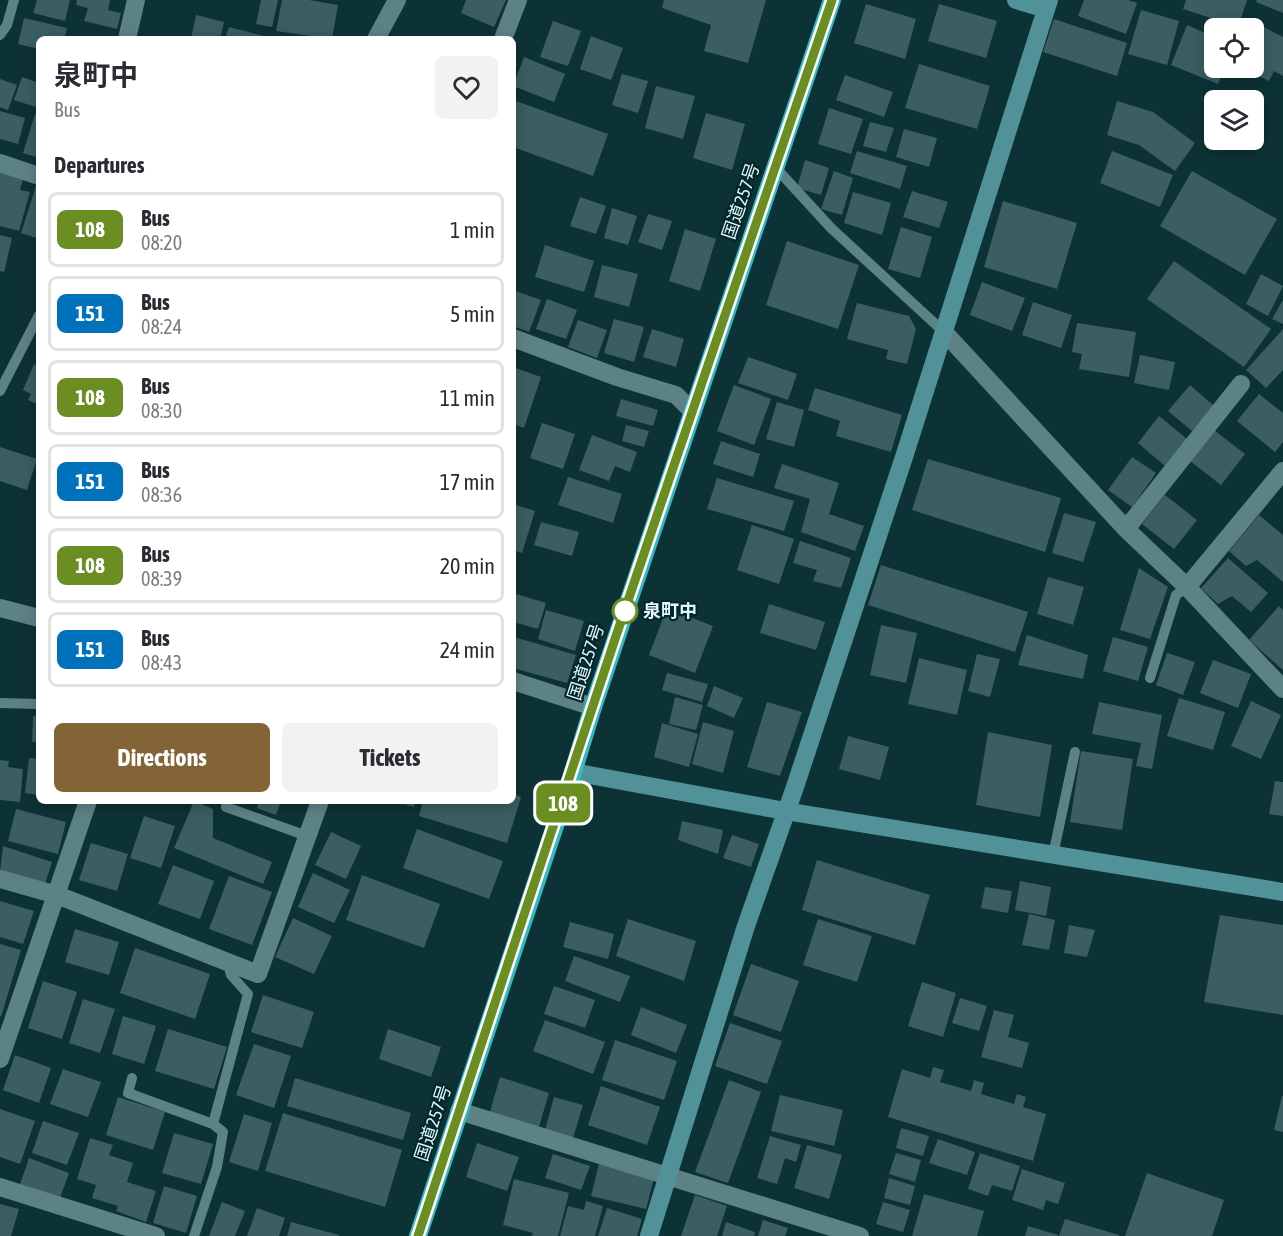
<!DOCTYPE html>
<meta charset="utf-8">
<style>
:root{--surface:#fff;--page:#f2f2f3;--text:#2b2b33;--muted:#7c7c81;--line:#e1e1e2;--accent:#826437}
body{margin:0;font-family:"Asap Condensed","Noto Sans JP",sans-serif;background:var(--page);color:var(--text);height:100vh;display:flex;flex-direction:column;font-size:22px;white-space:nowrap}
*{box-sizing:border-box;margin:0}
p{font-size:20px;color:var(--muted)}
.icon{flex:none;width:33px;height:33px;fill:none;stroke:currentColor;stroke-width:2;stroke-linecap:round;stroke-linejoin:round}
.map{position:relative;flex:1;overflow:hidden}
.drawer{position:absolute;left:36px;top:36px;width:480px;height:768px;display:flex;flex-direction:column;background:var(--surface);border-radius:9px;box-shadow:0 3px 15px #0003}
.drawer>*{flex:none}
.badge{padding:0 12px;border-radius:9px;font-size:21px;line-height:39px}
.tools{position:absolute;left:1204px;top:18px;display:grid;gap:12px}
.tools a{display:grid;place-items:center;width:60px;height:60px;border-radius:9px;background:var(--surface);box-shadow:0 3px 15px #0003;font-size:30px}
.map>.badge{position:absolute;translate:-50% -50%;box-shadow:0 0 0 3px #fff}
h2{padding:0 18px;font-size:22px;line-height:54px}
.round{display:grid;place-items:center;flex:none;width:63px;height:63px;border-radius:9px;background:var(--page)}
.overview{display:flex;align-items:center;justify-content:space-between;height:102px;padding:0 18px}
h1{font-size:28px;font-weight:700;line-height:45px}
.primary-button{display:flex;gap:12px;margin-top:auto;padding:12px 18px}
.primary-button a{flex:1;height:69px;border-radius:9px;background:var(--accent);color:#fff;font-size:24px;font-weight:700;line-height:69px;text-align:center}
.primary-button a+a{background:var(--page);color:var(--text)}
ul{padding:0;list-style:none}
li{display:flex;align-items:center;gap:18px;height:75px;margin:0 12px 9px;padding:0 6px;border:3px solid var(--line);border-radius:9px}
li div{flex:1}
li b{display:block;font-size:22px}
li em{font-style:normal}
li .badge{min-width:66px;font-weight:700;text-align:center}
.map>svg:first-child{display:block}
.building{fill:#3a5e62}
.lines{fill:none;stroke-linecap:round;stroke-linejoin:round}
.lane{stroke:#5d8286;stroke-width:10}
.street{stroke:#5d8286;stroke-width:18}
.secondary{stroke:#519299;stroke-width:18}
.highway{stroke:#34b8c4;stroke-width:18}
.line-casing{stroke:#fff;stroke-width:14}
.line{stroke:#6b8e23;stroke-width:9}
.stop-dot{fill:#fff;stroke:#6b8e23;stroke-width:3}
.labels{text-anchor:middle;stroke-width:4.5;stroke-linejoin:round;paint-order:stroke}
.street-label{font-size:18px;fill:#e3f7f9;stroke:#02282c}
.stop-label{font-size:18px;font-weight:bold;fill:#e3f7f9;stroke:#02282c;text-anchor:start}
</style>
<div class="map">
<svg width="1283" height="1236" viewBox="0 0 1283 1236">
<rect width="100%" height="100%" fill="#0d3236"/>
<path class="building" d="M37,0H70L65,21L33,13Z
M77,0H110L108,10L121,13L117,29L84,21L88,8L76,5Z
M261,0H278L272,27L256,24Z
M282,0H309L338,5L332,39L276,31Z
M466,0H506L494,27L461,13Z
M664,0H766L748,63L704,51L711,25L662,8Z
M1084,0H1128L1137,3L1126,34L1078,16Z
M1186,0H1247L1238,27L1183,9Z
M1257,0H1283V13L1256,2Z
M866,4L916,19L905,59L854,43Z
M939,4L997,21L986,58L928,41Z
M1141,10L1179,21L1167,65L1128,54Z
M196,15L224,22L220,39H191Z
M24,18L67,28L64,39H39V49L18,44Z
M1054,19L1127,43L1117,76L1043,52Z
M1250,20L1283,37V76L1274,71L1269,81L1242,68H1254V28H1245Z
M553,21L581,31L568,66L540,57Z
M1187,25L1215,37V68H1225L1218,84L1171,65Z
M229,27L271,38V39H225Z
M591,36L623,48L611,80L580,69Z
M524,57L565,74L554,102L513,86Z
M919,64L990,86L977,129L905,108Z
M622,74L648,81L638,113L612,105Z
M845,75L893,92L884,117L836,100Z
M22,77L39,83L36,107L14,100Z
M0,79L17,85L8,110L0,107Z
M656,86L695,96L683,139L645,128Z
M513,100L608,134L593,176L513,147Z
M1117,101L1153,112L1195,143L1175,171L1139,145L1107,135Z
M829,108L863,119L851,154L818,144Z
M0,111L25,118L18,144L0,139Z
M706,113L745,124L732,170L693,158Z
M35,114L39,115V158L23,153Z
M870,122L894,128L886,152L863,146Z
M904,129L937,138L929,167L896,157Z
M857,151L907,166L900,189L850,173Z
M1112,151L1173,175L1160,207L1100,183Z
M805,160L829,168L821,195L797,188Z
M834,171L853,178L842,215L821,209Z
M1192,171L1277,219L1245,275L1160,226Z
M0,172L23,179L20,190L30,192L19,231L0,226Z
M37,183L39,184V239L21,233Z
M912,191L948,202L939,228L903,217Z
M853,192L891,203L882,235L844,223Z
M580,197L606,206L596,234L570,226Z
M1003,201L1077,223L1057,289L984,267Z
M612,208L637,216L628,245L604,238Z
M648,214L672,221L662,250L638,242Z
M901,227L932,237L920,278L888,269Z
M685,229L716,239L700,291L669,281Z
M0,235L12,238L4,272L0,271Z
M787,241L859,265L838,329L766,305Z
M545,245L594,261L584,292L535,277Z
M1174,261L1271,329L1244,367L1147,299Z
M602,265L638,274L629,307L594,297Z
M1261,274L1283,286L1268,316L1246,304Z
M982,282L1025,298L1012,331L970,315Z
M513,290L541,300L529,332L513,326Z
M547,299L577,310L566,339L536,329Z
M1283,300V324L1272,319Z
M1033,302L1072,315L1061,348L1022,335Z
M857,303L909,316L916,329L907,364L886,359L888,350L847,339Z
M614,319L644,327L634,362L604,353Z
M578,320L607,330L597,358L568,347Z
M1077,323L1136,332L1129,377L1079,369L1082,354L1072,352Z
M652,329L684,339L676,367L643,357Z
M1283,329V370L1266,388L1246,370Z
M1140,355L1175,362L1169,390L1134,383Z
M748,357L797,374L788,400L738,383Z
M34,364L39,367V405L28,400L31,394L23,390Z
M513,367L541,377L524,428L513,424Z
M734,385L771,399L754,445L717,431Z
M1190,385L1214,406L1192,431L1168,411Z
M815,388L902,415L891,452L836,436L840,421L808,410Z
M1259,394L1283,413V442L1275,452L1237,421Z
M621,399L658,410L653,426L616,416Z
M777,402L804,410L794,447L766,439Z
M1159,416L1187,439L1165,466L1138,443Z
M542,423L575,434L563,469L530,458Z
M626,425L649,431L644,447L622,441Z
M1214,430L1245,454L1221,485L1190,461Z
M592,435L637,452L630,472L615,466L609,481L579,470Z
M721,441L760,454L753,477L713,464Z
M0,447L37,459L27,490L0,481Z
M1132,457L1156,473L1132,507L1108,490Z
M928,459L1061,498L1045,552L912,510Z
M782,464L839,483L829,514L864,526L855,551L801,532L810,499L774,488Z
M568,477L622,494L613,523L558,505Z
M717,478L794,501L784,531L707,509Z
M1165,495L1197,520L1174,549L1142,524Z
M513,504L535,511L522,553L513,550Z
M1064,513L1096,522L1083,562L1052,553Z
M1259,515L1283,535V582L1257,560L1246,566L1229,551Z
M541,522L579,532L572,556L534,545Z
M752,525L794,539L779,584L737,570Z
M800,541L851,558L841,588L813,581L817,570L793,563Z
M1228,558L1268,593L1251,612L1232,596L1218,604L1201,588Z
M881,565L1028,612L1015,652L868,605Z
M1139,568L1168,587L1150,639L1120,630Z
M1048,577L1084,587L1073,625L1037,614Z
M513,593L546,603L538,629L513,622Z
M769,604L825,622L816,650L760,633Z
M1279,606L1283,610V670L1249,640Z
M667,608L713,626L695,673L649,655Z
M546,610L584,621L575,651L538,639Z
M881,625L917,633L906,683L870,675Z
M1027,635L1088,655L1083,679L1018,665Z
M514,637L576,655L567,683L513,668Z
M1113,637L1148,647L1138,681L1103,671Z
M1167,653L1195,662L1183,695L1156,685Z
M977,654L1000,659L990,697L968,691Z
M919,658L967,670L957,715L908,704Z
M1213,660L1251,674L1238,708L1200,693Z
M667,673L708,684L702,702L662,690Z
M714,686L743,698L734,718L707,706Z
M675,697L703,705L696,730L669,724Z
M1179,698L1225,712L1213,750L1167,736Z
M1251,701L1281,715L1261,759L1231,746Z
M767,702L802,712L780,776L747,767Z
M1099,702L1162,715L1152,769L1136,766L1141,743L1092,734Z
M33,716H39V742H32Z
M703,722L734,731L723,773L692,764Z
M662,723L698,734L689,767L654,757Z
M988,732L1052,745L1040,817L976,805Z
M848,736L889,747L880,780L839,769Z
M1081,751L1133,759L1122,830L1070,822Z
M29,758L39,759V795L25,793Z
M0,760L9,761L8,767L23,769L20,802L0,800Z
M1275,781L1283,782V816L1269,814Z
M513,794L521,797L507,843L419,816L423,801H513Z
M194,801L213,809V838L272,862L263,884L174,848Z
M259,801H281L276,815L257,808Z
M395,801H415L414,807Z
M16,809L66,822L58,854L8,841Z
M144,816L175,826L161,868L130,858Z
M682,821L723,830L718,854L678,840Z
M417,829L503,861L489,899L403,868Z
M331,832L361,846L346,879L315,865Z
M732,835L759,844L751,867L723,858Z
M91,843L128,854L117,891L79,880Z
M3,846L52,862L44,887L0,872Z
M817,860L930,895L915,945L802,910Z
M173,865L214,881L200,919L158,904Z
M313,873L350,890L334,923L298,907Z
M362,875L440,904L424,948L346,920Z
M229,876L272,892L252,945L209,929Z
M1020,881L1051,887L1046,916L1015,910Z
M985,887L1012,891L1008,913L981,908Z
M0,901L34,911L23,944L0,937Z
M1029,914L1055,920L1049,950L1022,945Z
M1220,915L1283,925V1015L1204,1002Z
M293,918L332,936L314,974L275,957Z
M628,919L696,941L684,981L616,956Z
M818,919L872,936L857,982L803,965Z
M570,922L614,934L608,959L563,947Z
M1069,925L1095,930L1087,957L1064,953Z
M75,929L119,942L109,975L65,962Z
M0,944L21,950L1,1017L0,1016Z
M135,948L210,974L195,1019L120,993Z
M574,956L630,976L620,1002L565,981Z
M751,964L799,981L781,1032L733,1015Z
M43,981L77,992L62,1039L28,1028Z
M922,982L956,993L943,1037L908,1026Z
M554,986L595,1000L585,1028L544,1014Z
M263,995L314,1012L302,1048L251,1032Z
M960,998L987,1006L979,1031L952,1023Z
M83,999L115,1009L100,1053L69,1043Z
M641,1007L687,1025L676,1053L631,1035Z
M994,1010L1014,1015L1008,1037L1029,1043L1022,1068L981,1057Z
M123,1016L156,1026L144,1064L112,1054Z
M545,1020L605,1042L593,1074L533,1051Z
M730,1023L782,1041L767,1084L715,1066Z
M168,1029L227,1047L214,1089L155,1071Z
M388,1029L441,1047L431,1077L379,1059Z
M615,1040L677,1061L664,1100L602,1080Z
M254,1044L291,1056L274,1108L236,1095Z
M15,1055L51,1068L39,1103L3,1090Z
M933,1067L944,1070L940,1082L971,1091L974,1080L984,1083L981,1094L1014,1104L1017,1094L1026,1097L1023,1107L1046,1114L1033,1161L888,1117L902,1069L930,1078Z
M63,1069L101,1082L88,1117L50,1104Z
M500,1077L549,1093L538,1130L489,1115Z
M295,1078L411,1113L403,1140L287,1106Z
M729,1080L761,1092L728,1183L695,1172Z
M601,1086L660,1107L647,1145L588,1125Z
M780,1095L843,1110L834,1146L771,1131Z
M1282,1096H1283V1132L1274,1130Z
M118,1097L165,1112L153,1150L106,1135Z
M554,1097L583,1105L573,1138L545,1130Z
M0,1109L35,1121L20,1164L0,1157Z
M283,1113L402,1150L385,1207L265,1171Z
M244,1114L272,1123L258,1171L229,1162Z
M43,1121L79,1133L67,1165L32,1153Z
M901,1128L929,1136L923,1156L896,1148Z
M174,1133L213,1144L201,1184L162,1173Z
M770,1136L801,1145L796,1162L785,1158L777,1184L757,1178Z
M90,1138L113,1145L109,1155L133,1163L127,1182L156,1191L146,1222L116,1211L118,1206L92,1198L96,1185L77,1179Z
M938,1139L975,1152L967,1175L929,1163Z
M477,1143L519,1157L507,1191L466,1177Z
M807,1145L842,1155L829,1199L794,1188Z
M896,1153L921,1160L915,1182L889,1174Z
M980,1153L1020,1166L1012,1191L992,1185L988,1196L968,1189Z
M553,1154L590,1166L581,1190L545,1178Z
M29,1158L69,1173L60,1198L20,1184Z
M599,1164L654,1178L646,1209L591,1196Z
M1022,1169L1065,1183L1058,1204L1046,1200L1043,1210L1012,1200Z
M1147,1173L1224,1200L1212,1236H1125Z
M889,1178L915,1186L910,1205L884,1198Z
M514,1179L569,1193L558,1236H532L533,1233L503,1225Z
M164,1186L197,1196L186,1233L153,1223Z
M924,1194L984,1211L977,1236H912Z
M695,1195L727,1206L717,1236H681Z
M586,1201L603,1206L595,1236H560L568,1206L584,1210Z
M222,1202L245,1211L235,1236H209Z
M883,1202L910,1210L903,1232L876,1224Z
M0,1204L19,1209L11,1236H0Z
M257,1208L285,1218L279,1236H247Z
M607,1208L642,1219L637,1236H598Z
M1065,1219L1119,1235V1236H1059Z
M763,1220L788,1228L785,1236H758Z
M291,1222L339,1235V1236H287Z
M726,1222L755,1232L754,1236H722Z
M1028,1226L1058,1235V1236H1025Z"/>
<g class="lines">
<path class="lane" d="M0,35L7,25L14,0
M775,167L831,228L944,332
M0,391L39,315
M1150,678L1176,595L1187,587
M0,703L39,704
M227,801L226,807L307,836
M1053,855L1075,752
M132,1078L128,1093L213,1124L223,1132L217,1167L194,1236
M213,1124L248,994L231,975L227,961"/>
<path class="street" d="M127,39L136,0
M376,39L397,0
M503,39L518,0
M0,163L39,176
M944,332L1126,529L1187,587L1283,689
M513,338L617,377L676,395L692,411
M1126,529L1241,384
M1187,587L1283,471
M0,608L39,618
M513,681L593,707
M0,879L57,895L258,974L320,801
M0,1059L88,801
M459,1111L860,1236
M0,1187L156,1236"/>
<path class="secondary" d="M1016,0L1046,9
M573,772L785,811L1283,892
M649,1236L746,926L795,787L905,454L1049,0"/>
<path class="highway" d="M418,1236L573,772L593,707L832,0"/>
</g>
<g class="lines">
<g class="line-casing">
<path id="line" d="M418,1236L615,639L832,0"/>
</g>
<use href="#line" class="line"/>
</g>
<circle class="stop-dot" cx="625" cy="611" r="12"/>
<g class="labels">
<g class="street-label">
<text transform="translate(741 201) rotate(-71)" y="6">国道257号</text>
<text transform="translate(586 662) rotate(-72)" y="6">国道257号</text>
<text transform="translate(433 1123) rotate(-72)" y="6">国道257号</text>
</g>
<g class="stop-label">
<text x="643" y="617">泉町中</text>
</g>
</g>
</svg>
<div class="tools">
<a><svg class="icon" aria-label="locate" viewBox="0 0 24 24"><circle cx="12" cy="12" r="6"/><path d="M12 2v4M12 18v4M2 12h4M18 12h4"/></svg></a>
<a><svg class="icon" aria-label="layers" viewBox="0 0 24 24"><path d="M12 4l9 5-9 5-9-5zM3 14l9 5 9-5"/></svg></a>
</div>
<b class="badge" style="left:563px;top:803px;background:#6b8e23;color:#fff">108</b>
<section class="drawer">
<div class="overview"><div><h1>泉町中</h1><p>Bus</p></div><a class="round"><svg class="icon" aria-label="heart" viewBox="0 0 24 24"><path d="M12 20l-8-8c-3-5 5-10 8-4 3-6 11-1 8 4z"/></svg></a></div>
<h2>Departures</h2>
<ul>
<li><span class="badge" style="background:#6b8e23;color:#fff">108</span><div><b>Bus</b><p>08:20</p></div><em>1 min</em></li>
<li><span class="badge" style="background:#0072bc;color:#fff">151</span><div><b>Bus</b><p>08:24</p></div><em>5 min</em></li>
<li><span class="badge" style="background:#6b8e23;color:#fff">108</span><div><b>Bus</b><p>08:30</p></div><em>11 min</em></li>
<li><span class="badge" style="background:#0072bc;color:#fff">151</span><div><b>Bus</b><p>08:36</p></div><em>17 min</em></li>
<li><span class="badge" style="background:#6b8e23;color:#fff">108</span><div><b>Bus</b><p>08:39</p></div><em>20 min</em></li>
<li><span class="badge" style="background:#0072bc;color:#fff">151</span><div><b>Bus</b><p>08:43</p></div><em>24 min</em></li>
</ul>
<div class="primary-button"><a>Directions</a><a>Tickets</a></div>
</section>
</div>
